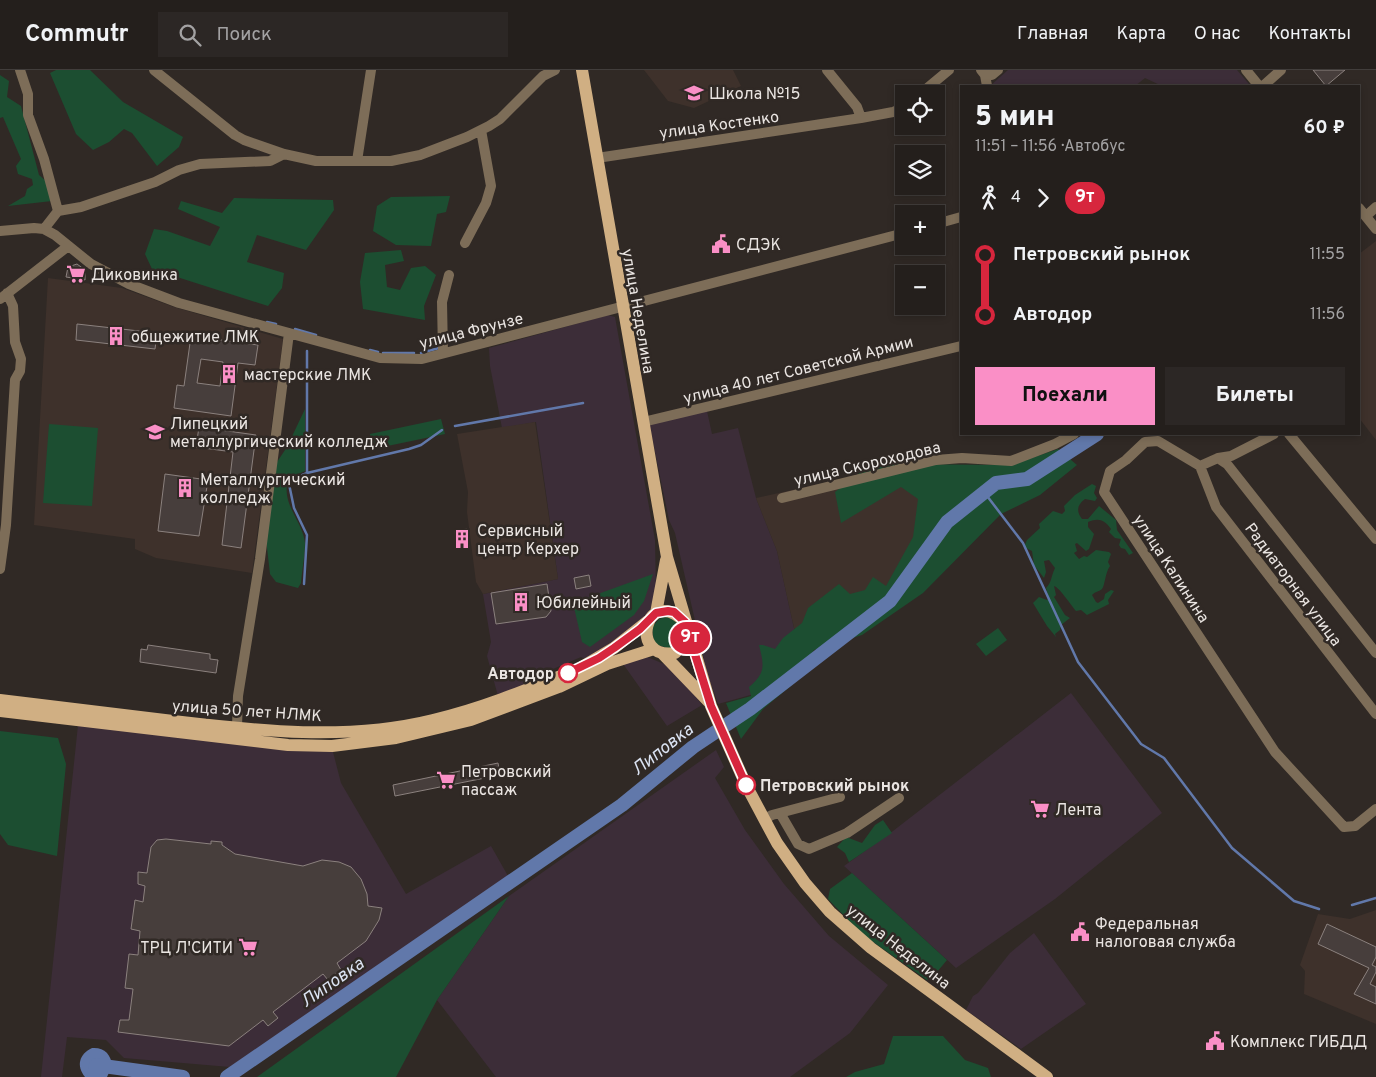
<!DOCTYPE html>
<html lang="ru">
<meta charset="utf-8">
<style>
:root{--surface:#241f1c;--page:#2c2725;--text:#f1f3f6;--muted:#a3a2a3;--line:#413d3b;--accent:#fa8fc6}
body{margin:0;font-family:Overpass,sans-serif;background:var(--page);color:var(--text);height:100vh;display:flex;flex-direction:column;font-size:19px;white-space:nowrap}
*{box-sizing:border-box;margin:0}
p{font-size:16px;color:var(--muted)}
.icon{flex:none;width:28px;height:28px;fill:none;stroke:currentColor;stroke-width:2;stroke-linecap:round;stroke-linejoin:round}
.map{position:relative;flex:1;overflow:hidden}
.panel{position:absolute;left:960px;top:15px;width:400px;height:350px;display:flex;flex-direction:column;background:var(--surface);border-radius:0px;box-shadow:0 2px 8px #0003,0 0 0 1px var(--line)}
.panel>*{flex:none}
.badge{padding:0 10px;border-radius:16px;font-size:18px;line-height:32px}
.buttons{position:absolute;left:895px;top:15px;display:grid;gap:10px}
.buttons a{display:grid;place-items:center;width:50px;height:50px;border-radius:0px;background:var(--surface);box-shadow:0 2px 8px #0003,0 0 0 1px var(--line);font-size:25px}
.map>.badge{position:absolute;translate:-50% -50%;box-shadow:0 0 0 2px #fff}
.legs{display:flex;align-items:center;gap:8px;height:55px;padding:0 15px;font-size:16px}
.legs p{margin-inline-start:auto}
.overview{display:flex;align-items:center;justify-content:space-between;height:85px;padding:0 15px}
h1{font-size:28px;font-weight:800;line-height:38px}
.cta{display:flex;gap:10px;margin-top:auto;padding:10px 15px}
.cta a{flex:1;height:58px;border-radius:0px;background:var(--accent);color:#111;font-size:20px;font-weight:800;line-height:58px;text-align:center}
.cta a+a{background:var(--page);color:var(--text)}
ul{padding:0 15px;list-style:none}
li{display:flex;align-items:center;gap:18px;height:60px;font-size:19px}
li i{display:grid;place-items:center;width:8px;height:100%;margin:0 6px;background:currentColor}
li i::after{content:'';width:12px;height:12px;margin:-6px;border:4px solid;border-radius:50%;background:var(--surface)}
li p{margin-inline-start:auto}
li:first-child i{background:linear-gradient(#0000 50%,currentColor 0)}
li:last-child i{background:linear-gradient(currentColor 50%,#0000 0)}
header{display:flex;align-items:center;gap:30px;box-sizing:border-box;height:70px;padding:0 25px;background:var(--surface);border-bottom:1px solid var(--line)}
header strong{font-size:24px}
nav{display:flex;gap:28px;margin-inline-start:auto;font-size:18px}
.search{width:350px;height:45px;background:var(--page);display:flex;align-items:center;gap:12px;box-sizing:border-box;padding:0 18px;border-radius:0px;color:var(--muted);font-size:19px}
.map>svg:first-child{display:block}
.commercial{fill:#3c2d38}
.built{fill:#3e312b}
.green{fill:#1c4e31}
.water{fill:#6178aa}
.lines{fill:none;stroke-linecap:round;stroke-linejoin:round}
.stream{stroke:#6178aa;stroke-width:2.5}
.river{stroke:#6178aa;stroke-width:14}
.building{fill:#473e3c;stroke:#8b817e;fill-rule:evenodd}
.minor{stroke:#7d6d58;stroke-width:10}
.major{stroke:#d0af83;stroke-width:12}
.line-1-casing{stroke:#fff;stroke-width:11}
.line-1{stroke:#d7263d;stroke-width:8}
.stop-1-dot{fill:#fff;stroke:#d7263d;stroke-width:2.5}
.labels{text-anchor:middle;stroke-width:5;stroke-linejoin:round;paint-order:stroke}
.poi-label{font-size:16px;fill:#eae5e2;stroke:#302925;text-anchor:start}
.street-label{font-size:16px;fill:#eae5e2;stroke:#302925}
.stop-label{font-size:16px;font-weight:bold;fill:#eae5e2;stroke:#302925;text-anchor:end}
.water-label{font-size:18px;font-style:italic;fill:#dbe3f2;stroke:#302925}
</style>
<header>
<strong>Commutr</strong>
<div class="search"><svg class="icon" aria-label="search" viewBox="0 0 24 24"><circle cx="10" cy="10" r="6"/><path d="M15 15l6 6"/></svg>Поиск</div>
<nav><a>Главная</a><a>Карта</a><a>О нас</a><a>Контакты</a></nav>
</header>
<div class="map">
<svg width="1376" height="1007" viewBox="0 0 1376 1007">
<rect width="100%" height="100%" fill="#302925"/>
<path class="commercial" d="M1008,0H1237L1249,14V16H1162L1145,8L1135,16H990Z
M608,245L615,247L655,470L656,521L650,540L642,552L617,571L585,589L581,587L546,602L542,608L498,626L487,586L491,572L483,524L558,509L536,352L502,358L490,296L489,278Z
M707,341L712,364L738,358L756,428L777,481L796,567L754,624L718,634L707,603L675,463L669,450L649,353Z
M645,586L664,594L690,619L702,635L667,656L621,591Z
M1071,623L1162,743L1055,829L956,898L844,796L893,761Z
M78,655L333,682L341,713L406,824L491,776L508,806L230,997L124,988L106,970L67,967L62,1007H41Z
M716,680L724,697L715,708L745,760L784,814L829,866L888,915L850,963L790,1007H496L437,930L509,826Z
M1034,863L1086,934L1021,979L966,940L973,926L978,923L1010,883Z"/>
<path class="built" d="M644,0H733L741,16L694,38L668,31Z
M1376,171V370L1359,348V184Z
M48,208L122,218L174,237L283,269L252,503L156,488L135,479V469L34,455Z
M535,352L558,509L483,524L476,512L467,442L468,422L457,364Z
M913,393L935,459L889,520L796,567L777,481L756,428Z
M1376,840V954L1304,924L1305,901L1300,895L1318,844L1350,849Z"/>
<path class="green" d="M56,0H90L123,32L183,67L179,77L157,96L132,63L124,59L109,72L93,80L76,64L50,3Z
M0,5L9,11L7,27L21,36L39,105L46,111L52,131L8,136L25,126L27,119L33,115L32,109L18,104L16,96L21,89L3,47L0,48Z
M450,126L446,142L437,144L431,176L396,175L373,161L377,136L391,127Z
M234,128L333,130L334,140L306,180L257,165L247,192L284,203L282,218L268,236L152,199L145,184L154,159L167,161L210,176L220,157L178,139L181,131L222,143Z
M401,180L404,191L385,195L387,217L400,220L411,198L425,196L436,205L424,236L425,250L363,239L360,212L365,183Z
M305,339V401L289,408C279,432 303,451 305,473C305,486 302,500 301,513L298,518L276,512L270,504L266,469L275,395L287,377Z
M441,349L445,364L373,379L370,364Z
M49,354L98,358L92,436L43,433Z
M1058,379L1077,395L1040,425L1001,444L923,523L862,565L814,580L810,586L790,602L793,614L763,639L741,669L726,633L751,626L749,617C766,603 764,595 759,575H763L775,579L783,568L802,553L808,538L839,514L850,524L865,520L873,507L886,516L913,467L918,429L901,417L841,453L835,422L866,398L885,394L1011,395Z
M1092,414L1096,416L1094,423L1097,428L1095,431L1085,429C1077,435 1076,441 1082,449H1088L1099,436L1116,450L1117,460L1133,483L1129,485L1125,479L1121,478L1119,475L1121,469L1115,468L1109,462L1111,459C1104,449 1098,448 1088,452V457L1094,464L1089,479L1086,481L1077,473L1075,474L1077,481L1074,483L1079,489L1084,486L1087,487L1096,480L1109,482L1111,484L1108,492L1110,496C1105,503 1105,515 1102,519C1098,522 1096,521 1092,525L1096,532L1098,533L1104,529L1105,524L1111,520L1114,521L1108,530L1109,534L1087,545L1081,540L1076,541C1071,535 1059,517 1054,516L1056,525L1054,527L1065,545L1070,548L1061,555L1060,560L1055,564L1056,567L1047,556L1033,533L1039,527L1047,530L1049,528L1046,518C1052,512 1051,506 1055,498L1049,490L1044,491L1046,502L1044,508L1034,495L1032,481L1024,477L1027,470L1040,458L1039,454L1053,441L1062,444L1065,441L1064,436L1075,425Z
M653,504L644,531L634,545L590,577L582,572L573,533Z
M665,547L676,548L685,562L675,580L654,574L652,557L659,549Z
M998,558L1007,570L986,586L976,574Z
M0,661L58,668L66,694L57,786L8,775L0,764Z
M883,750L892,763L849,792L845,783L837,777L846,767L862,773L875,755Z
M852,803L947,890L932,908L927,910L862,864L828,829L830,819Z
M509,826L437,930L396,1007H257Z
M893,966H943L965,990L988,998L991,1007H846L855,1002L884,994Z"/>
<path class="water" d="M92,978C104,977 111,984 112,996L107,1007H85C76,996 79,984 92,978Z"/>
<g class="lines">
<path class="stream" d="M267,252L276,254
M295,259L316,265
M370,280L378,282
M383,283H414
M421,283L439,278
M455,356L583,333
M307,403V281
M984,422L1023,473L1078,592L1141,674L1164,688L1232,778L1294,831L1319,839
M304,514L307,465L294,438L289,414L291,410L307,403L409,379L421,375L442,360
M1352,835L1376,828"/>
<path class="river" d="M94,1007L96,995L183,1007
M227,1007L622,735L693,677L750,639L890,531L947,452L996,413L1027,409L1097,364"/>
</g>
<path class="building" d="M1313,0H1345L1326,16Z
M77,194L85,200V210L66,207L68,197Z
M77,254L157,263L155,279L76,270Z
M191,266L258,275L255,295L238,293L231,346L174,338L177,315L184,316ZM201,289L223,292L220,316L197,313Z
M199,357L256,365L241,478L222,475L233,382L196,377Z
M165,404L208,410L199,466L158,461Z
M467,459L469,477L457,479L455,461Z
M589,505L591,516L576,519L574,508Z
M547,514L551,541L546,547L496,554L491,523Z
M148,575L210,584V589L218,590L216,603L140,592L141,579L147,580Z
M498,693L500,705L395,726L393,715Z
M166,769L211,774V771L222,772V775L235,784L303,796L322,790L339,792L351,797L361,809L367,824L368,836L382,838L379,850L366,871L337,893L341,900L328,910L323,904L273,942L278,948L268,956L263,950L229,976L118,962L120,950H129L133,919L125,918L129,884L138,885L140,861L131,859L135,830L143,832L145,816L138,814V802L147,803L151,777L157,770Z
M1327,854L1376,877V887L1372,895L1376,897V902L1370,914L1376,917V934L1354,924L1369,898L1318,874Z"/>
<g class="lines">
<path class="minor" d="M20,0L28,24V45L44,89L58,141
M154,0L235,65L244,70L284,84
M827,0L857,37L861,48
M981,0L985,5L987,16
M1246,0L1259,16
M985,5H992L998,0
M1263,16L1281,0
M920,24L949,0
M597,88L861,48L893,42L904,37
M357,91L371,0
M1359,138L1376,159
M1366,146L1376,137
M936,154L961,147
M44,159L58,141L81,137L155,112L179,100L200,94L270,91L284,84L316,91H391L420,85L467,67L489,56L500,49L543,6L555,0
M0,161L34,158L44,159L55,165L91,194L129,214L179,233L380,288L422,289L904,163
M465,173L486,133L491,116L481,60
M0,229L67,177
M443,283L442,232L449,205
M643,352L961,276
M1274,364L1231,386L1218,388L1200,396L1158,371L1145,372L1126,390L1110,401L1104,422L1275,682L1344,757L1355,756L1376,739
M1289,364L1376,469
M1218,388L1227,394L1376,583
M1200,396L1216,437L1376,644
M782,428L936,390L962,388L1011,391L1055,374L1074,364
M0,499L6,455L15,310L20,301L21,289L15,272L13,236L7,223
M237,657L238,626L260,489L289,263
M780,743L798,774L809,779L847,763L899,728
M764,749L772,745L840,727"/>
<path class="major" d="M582,0L667,487L711,636L746,715L777,773L805,813L830,842L871,878L1047,1007
M656,543L666,490
M685,552C645,513 628,591 675,583L686,572L688,564
M662,583L709,632
M582,597L614,578L648,551
M0,630C58,637 115,644 173,651C258,661 348,671 433,650C480,639 524,621 568,603
M0,641L288,675L332,676L396,668L471,650L559,617L607,594L654,579"/>
</g>
<g class="lines">
<g class="line-1-casing">
<path id="line-1" d="M568,603L599,588L614,578L640,559L656,543L668,541L674,542L685,552L711,636L746,715"/>
</g>
<use href="#line-1" class="line-1"/>
</g>
<defs>
<g id="school-bare" transform="scale(1.5)"><path d="M0-5L7-2L0 1L-7-2ZM-4 1L0 2.5L4 1V4Q0 6-4 4Z" fill="#fa8fc6" stroke="#302925" stroke-width="2.5" paint-order="stroke"/></g>
<g id="civic-bare" transform="scale(1.5)"><path d="M-.6-6.5H3V-4.5H.6V-3L4-1V1h2V6H-6V1h2V-1L-.6-3ZM-1.2 2.5V6h2.4V2.5Z" fill="#fa8fc6" stroke="#302925" stroke-width="2.5" paint-order="stroke"/></g>
<g id="supermarket-bare" transform="scale(1.5)"><path d="M-6-5.5h2.5l.6 2H6L4.5 2H-2.5L-4.4-4H-6ZM-1.5 3.2a1.3 1.3 0 1 0 .1 0ZM3 3.2a1.3 1.3 0 1 0 .1 0Z" fill="#fa8fc6" stroke="#302925" stroke-width="2.5" paint-order="stroke"/></g>
<g id="building-bare" transform="scale(1.5)"><path d="M-4-6H4V6H1V3H-1V6H-4ZM-2.5-4.3h1.7v1.8h-1.7ZM.8-4.3h1.7v1.8H.8ZM-2.5-1h1.7V.8h-1.7ZM.8-1h1.7V.8H.8Z" fill="#fa8fc6" stroke="#302925" stroke-width="2.5" paint-order="stroke"/></g>
<g id="university-bare" transform="scale(1.5)"><path d="M0-5L7-2L0 1L-7-2ZM-4 1L0 2.5L4 1V4Q0 6-4 4Z" fill="#fa8fc6" stroke="#302925" stroke-width="2.5" paint-order="stroke"/></g>
</defs>
<g fill-rule="evenodd">
<use href="#school-bare" x="694" y="23"/>
<use href="#civic-bare" x="721" y="174"/>
<use href="#supermarket-bare" x="76" y="204"/>
<use href="#building-bare" x="116" y="266"/>
<use href="#building-bare" x="229" y="304"/>
<use href="#university-bare" x="155" y="362"/>
<use href="#building-bare" x="185" y="418"/>
<use href="#building-bare" x="462" y="469"/>
<use href="#building-bare" x="521" y="532"/>
<use href="#supermarket-bare" x="446" y="710"/>
<use href="#supermarket-bare" x="1040" y="739"/>
<use href="#civic-bare" x="1080" y="862"/>
<use href="#supermarket-bare" x="248" y="877"/>
<use href="#civic-bare" x="1215" y="971"/>
</g>
<g class="stop-1-dot">
<circle cx="568" cy="603" r="9"/>
<circle cx="746" cy="715" r="9"/>
</g>
<g class="labels">
<g class="poi-label">
<text x="709" y="29">Школа №15</text>
<text x="736" y="180">СДЭК</text>
<text x="91" y="210">Диковинка</text>
<text x="131" y="272">общежитие ЛМК</text>
<text x="244" y="310">мастерские ЛМК</text>
<text x="170" y="359">Липецкий<tspan x="170" dy="18">металлургический колледж</tspan></text>
<text x="200" y="415">Металлургический<tspan x="200" dy="18">колледж</tspan></text>
<text x="477" y="466">Сервисный<tspan x="477" dy="18">центр Керхер</tspan></text>
<text x="536" y="538">Юбилейный</text>
<text x="461" y="707">Петровский<tspan x="461" dy="18">пассаж</tspan></text>
<text x="1055" y="745">Лента</text>
<text x="1095" y="859">Федеральная<tspan x="1095" dy="18">налоговая служба</tspan></text>
<text x="233" y="883" text-anchor="end">ТРЦ Л'СИТИ</text>
<text x="1230" y="977">Комплекс ГИБДД</text>
</g>
<g class="street-label">
<text transform="translate(719 54) rotate(-8)" y="6">улица Костенко</text>
<text transform="translate(639 241) rotate(80)" y="6">улица Неделина</text>
<text transform="translate(471 260) rotate(-14)" y="6">улица Фрунзе</text>
<text transform="translate(798 299) rotate(-14)" y="6">улица 40 лет Советской Армии</text>
<text transform="translate(867 393) rotate(-13)" y="6">улица Скороходова</text>
<text transform="translate(1172 498) rotate(57)" y="6">улица Калинина</text>
<text transform="translate(1294 514) rotate(53)" y="6">Радиаторная улица</text>
<text transform="translate(247 640) rotate(4)" y="6">улица 50 лет НЛМК</text>
<text transform="translate(899 876) rotate(38)" y="6">улица Неделина</text>
</g>
<g class="stop-label">
<text x="554" y="609">Автодор</text>
<text x="760" y="721" text-anchor="start">Петровский рынок</text>
</g>
<g class="water-label">
<text transform="translate(662 679) rotate(-38)" y="6">Липовка</text>
<text transform="translate(332 912) rotate(-35)" y="6">Липовка</text>
</g>
</g>
</svg>
<div class="buttons">
<a><svg class="icon" aria-label="locate" viewBox="0 0 24 24"><circle cx="12" cy="12" r="6"/><path d="M12 2v4M12 18v4M2 12h4M18 12h4"/></svg></a>
<a><svg class="icon" aria-label="layers" viewBox="0 0 24 24"><path d="M12 4l9 5-9 5-9-5zM3 14l9 5 9-5"/></svg></a>
<a>+</a>
<a>−</a>
</div>
<b class="badge" style="left:690px;top:568px;background:#d7263d;color:#fff">9т</b>
<section class="panel">
<div class="overview"><div><h1>5 мин</h1><p>11:51 – 11:56 · Автобус</p></div><b>60 ₽</b></div>
<div class="legs"><svg class="icon" aria-label="walk" viewBox="0 0 24 24"><circle cx="13" cy="4" r="2"/><path d="M13 8l-2 6 4 7M11 14l-3 7M7 12l3-4h3l4 4"/></svg>4<svg class="icon" aria-label="forward" viewBox="0 0 24 24"><path d="M9 5l7 7-7 7"/></svg><b class="badge" style="background:#d7263d;color:#fff">9т</b></div>
<ul>
<li><i style="color:#d7263d"></i><b>Петровский рынок</b><p>11:55</p></li>
<li><i style="color:#d7263d"></i><b>Автодор</b><p>11:56</p></li>
</ul>
<div class="cta"><a>Поехали</a><a>Билеты</a></div>
</section>
</div>
